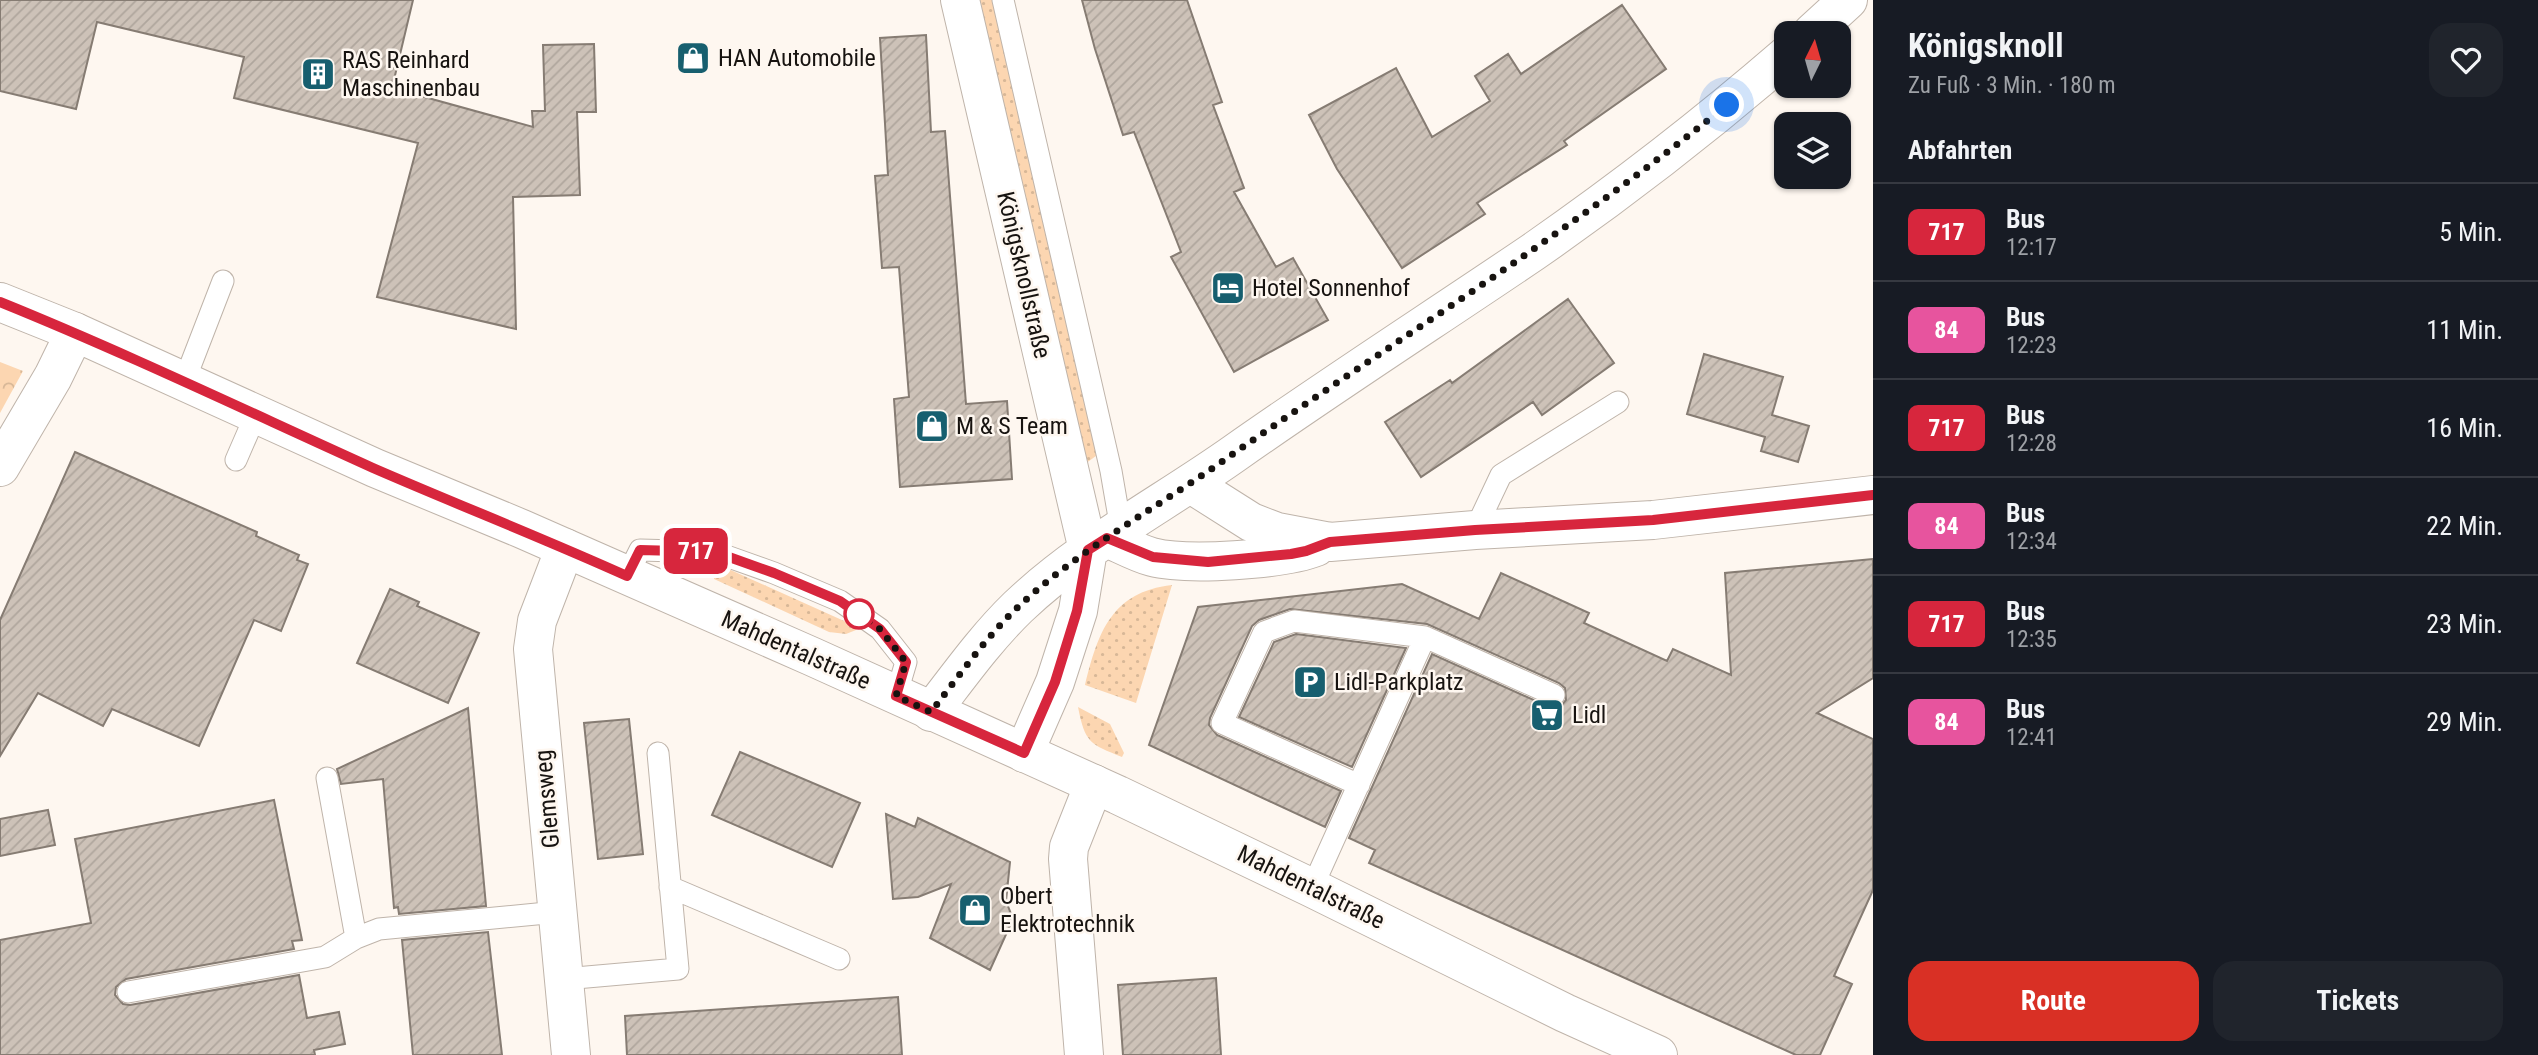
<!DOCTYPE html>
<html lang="de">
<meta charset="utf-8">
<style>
:root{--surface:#171b24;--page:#20242c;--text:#f1f3f6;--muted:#9ea1a6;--line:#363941;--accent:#d93025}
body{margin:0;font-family:"Roboto Condensed",sans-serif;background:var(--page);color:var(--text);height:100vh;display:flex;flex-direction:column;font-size:26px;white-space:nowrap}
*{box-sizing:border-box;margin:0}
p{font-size:23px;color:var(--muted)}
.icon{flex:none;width:38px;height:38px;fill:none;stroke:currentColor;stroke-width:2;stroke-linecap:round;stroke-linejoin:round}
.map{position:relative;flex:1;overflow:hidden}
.sheet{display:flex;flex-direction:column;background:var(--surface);width:665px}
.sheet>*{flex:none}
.badge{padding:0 14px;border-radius:10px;font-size:24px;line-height:46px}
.needle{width:46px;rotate:5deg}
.tools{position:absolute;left:1774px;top:21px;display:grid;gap:14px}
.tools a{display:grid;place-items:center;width:77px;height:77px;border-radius:14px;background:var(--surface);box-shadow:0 2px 5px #0004;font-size:35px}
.you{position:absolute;width:35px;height:35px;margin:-18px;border:5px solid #fff;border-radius:50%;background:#1a73e8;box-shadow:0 0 0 10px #1a73e833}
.map>.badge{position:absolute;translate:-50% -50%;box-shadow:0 0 0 4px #fff}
h2{padding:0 35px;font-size:26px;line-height:63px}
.round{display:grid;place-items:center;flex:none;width:74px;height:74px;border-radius:21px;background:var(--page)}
.headline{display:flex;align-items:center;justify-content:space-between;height:119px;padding:0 35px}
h1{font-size:33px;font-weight:700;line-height:52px}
.cta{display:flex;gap:14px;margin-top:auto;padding:14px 35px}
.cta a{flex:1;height:80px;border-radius:21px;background:var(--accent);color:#fff;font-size:28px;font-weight:700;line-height:80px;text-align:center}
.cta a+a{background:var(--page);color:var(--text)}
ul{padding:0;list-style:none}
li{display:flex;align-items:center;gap:21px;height:98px;padding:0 35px;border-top:2px solid var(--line)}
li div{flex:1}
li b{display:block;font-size:26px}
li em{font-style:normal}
li .badge{min-width:77px;font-weight:700;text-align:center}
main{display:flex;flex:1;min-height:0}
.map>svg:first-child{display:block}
.grass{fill:url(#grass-dots)}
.park{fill:url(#park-crowns)}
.building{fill:url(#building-hatch);stroke:#867c73;stroke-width:2}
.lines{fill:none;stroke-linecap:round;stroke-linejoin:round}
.lane-casing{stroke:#bfb4aa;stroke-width:23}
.street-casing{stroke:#bfb4aa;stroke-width:40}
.secondary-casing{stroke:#bfb4aa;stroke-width:40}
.lane{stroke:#fff;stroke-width:21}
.street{stroke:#fff;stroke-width:38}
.secondary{stroke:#fff;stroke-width:38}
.line-casing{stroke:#fff;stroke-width:16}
.line{stroke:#d7263d;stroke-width:10}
.walk{stroke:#171310;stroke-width:7;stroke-dasharray:0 12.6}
.stop-dot{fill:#fff;stroke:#d7263d;stroke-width:3.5}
.labels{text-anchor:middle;stroke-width:5;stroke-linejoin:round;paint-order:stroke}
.poi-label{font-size:24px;fill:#171310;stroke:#fef7f0;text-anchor:start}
.street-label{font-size:24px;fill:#171310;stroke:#fef7f0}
</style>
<main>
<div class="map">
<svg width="1873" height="1055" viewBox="0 0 1873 1055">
<defs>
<pattern id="grass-dots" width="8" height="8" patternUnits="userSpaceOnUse" patternTransform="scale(1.75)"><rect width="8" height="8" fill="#fcd6b1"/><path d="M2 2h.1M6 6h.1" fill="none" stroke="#d7b797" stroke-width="1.8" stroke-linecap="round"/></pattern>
<pattern id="park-crowns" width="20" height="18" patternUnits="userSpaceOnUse" patternTransform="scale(1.75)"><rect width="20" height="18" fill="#fcd6b1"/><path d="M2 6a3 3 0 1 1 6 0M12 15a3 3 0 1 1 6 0" fill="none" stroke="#d7b797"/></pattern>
<pattern id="building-hatch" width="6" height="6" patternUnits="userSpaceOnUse" patternTransform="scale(1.75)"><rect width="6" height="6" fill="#cdc2b8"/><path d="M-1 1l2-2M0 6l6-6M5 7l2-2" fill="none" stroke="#afa69d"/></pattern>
</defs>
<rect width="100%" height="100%" fill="#fef7f0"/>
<path class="grass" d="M978,0H1000L1100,453L1085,464Z
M724,567L853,625L856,630L846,634L829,632L714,579L715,570Z
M1172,585L1136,703L1085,685C1098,633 1111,592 1172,585Z
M1078,707L1110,724L1124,753L1122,757C1090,744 1085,743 1078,707Z"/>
<path class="park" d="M0,362L23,371L0,413Z"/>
<path class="building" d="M0,0H413L392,88L533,127L532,111H545L543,45L594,44L596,112H577L580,195L513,197L516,329L377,297L418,143L234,98L244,57L97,22L76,109L0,91Z
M1082,0H1187L1222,102L1213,105L1244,188L1234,192L1276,267L1293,258L1328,320L1234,372L1171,257L1181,252L1134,132L1123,135L1095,49Z
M1622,5L1666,69L1564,141L1567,145L1477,203L1485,214L1402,268L1337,169L1309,115L1396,68L1432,137L1490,101L1475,76L1508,54L1521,74Z
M926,35L931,132L945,131L966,404L1007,401L1012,479L900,487L894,399L909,397L899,267L882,268L875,176L888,175L880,38Z
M1568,299L1614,363L1542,415L1533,402L1421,477L1385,422L1450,380L1452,383Z
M1704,354L1783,377L1772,415L1809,426L1798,462L1761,451L1765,437L1687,414Z
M75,452L257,532L256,536L299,555L297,560L308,564L281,631L254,620L199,746L112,709L103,726L38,693L0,756V620Z
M1873,559V678L1817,713L1873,739V890L1834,976L1852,984L1820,1055H1796L1369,863L1375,850L1349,838L1432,654L1549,707L1561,706L1566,700L1565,688L1559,683L1427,624L1290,609L1259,620L1252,626L1210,718L1209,725L1217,735L1341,791L1325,827L1149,745L1198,607L1402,584L1479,619L1501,573L1589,613L1584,623L1667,661L1673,649L1731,675L1725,573Z
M390,589L419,602L417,606L479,633L448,703L357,663Z
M1296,634L1406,648L1352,767L1239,717L1274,642Z
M468,708L486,906L399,914L398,907L394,908L383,779L341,784L337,769Z
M629,719L643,854L598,859L584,723Z
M740,752L860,803L832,867L712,815Z
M274,800L302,940L292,941L294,949L126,979L116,987L115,995L123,1004L130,1005L299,975L307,1018L339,1012L345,1044L314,1050L315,1055H0V940L91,923L75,839Z
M48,810L55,845L0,856V819Z
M886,814L915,827L918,818L1010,862L1006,901L1013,919L990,970L930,938L951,884L918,897L893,899Z
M488,932L502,1055H413L402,940Z
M1216,978L1221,1055H1123L1118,985Z
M898,997L902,1055H627L625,1016Z"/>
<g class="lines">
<g class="lane-casing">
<path id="lane" d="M1003,0L1111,471L1121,529
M184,382L223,281
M236,460L256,414
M1475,530L1501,475L1618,402
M627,576L640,550L715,552L774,573L840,601L880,629L906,662L896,696
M327,778L356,938
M1359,785L1222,723L1264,632L1294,621L1425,637
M670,887L839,959
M1312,888L1425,637L1554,695
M564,979L678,969L658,753
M128,992L325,957L356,938L379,929L557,912"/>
</g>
<g class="street-casing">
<path id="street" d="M960,0L1088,550L1078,611L1055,682L1024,753
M1812,33L1848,0
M0,467L53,377L75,332
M1191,484L1251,522L1277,532L1330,542L1475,530L1653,520L1873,495
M1107,538C1121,544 1137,553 1152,557C1187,566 1283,560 1316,547
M565,548L537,621L533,649L571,1055
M931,712C959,676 985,639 1018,607C1082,546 1163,504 1235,453C1333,384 1434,319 1533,252C1621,191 1706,125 1787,55
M1084,1055L1068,859L1069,847L1094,784"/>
</g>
<g class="secondary-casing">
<path id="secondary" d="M0,302L75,332L375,468L522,529L813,657L1118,795L1312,888L1565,1013L1658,1055"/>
</g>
<use href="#lane" class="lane"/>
<use href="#street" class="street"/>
<use href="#secondary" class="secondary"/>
</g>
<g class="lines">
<g class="line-casing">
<path id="line" d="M0,302C126,353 249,412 373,468C458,505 543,538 627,576L640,550L715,552L774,573L840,601L880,629L906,662L896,696L1024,753L1055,682L1077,611L1088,550L1107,538L1153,557L1208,562L1291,554L1306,551L1330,542L1475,530L1653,520L1873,495"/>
</g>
<use href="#line" class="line"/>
<path class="walk" d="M859,614L880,629L906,662L896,696L931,712C959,676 985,638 1019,606C1082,547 1160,506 1230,456C1396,340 1569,233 1727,105"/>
</g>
<defs>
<g id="shop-square" transform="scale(1.75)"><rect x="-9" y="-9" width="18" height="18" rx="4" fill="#175f6f" stroke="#fef7f0"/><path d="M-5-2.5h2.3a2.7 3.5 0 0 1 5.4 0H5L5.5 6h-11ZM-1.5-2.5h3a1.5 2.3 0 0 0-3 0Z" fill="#fff"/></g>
<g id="building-square" transform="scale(1.75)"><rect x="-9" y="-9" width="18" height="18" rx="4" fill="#175f6f" stroke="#fef7f0"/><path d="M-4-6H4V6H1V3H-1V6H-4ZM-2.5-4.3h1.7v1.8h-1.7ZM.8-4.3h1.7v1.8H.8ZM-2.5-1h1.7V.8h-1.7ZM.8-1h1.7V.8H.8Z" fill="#fff"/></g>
<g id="hotel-square" transform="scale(1.75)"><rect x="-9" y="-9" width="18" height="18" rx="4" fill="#175f6f" stroke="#fef7f0"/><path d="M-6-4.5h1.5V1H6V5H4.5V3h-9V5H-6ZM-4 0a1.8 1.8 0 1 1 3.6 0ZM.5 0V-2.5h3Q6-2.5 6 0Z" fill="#fff"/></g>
<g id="parking-square" transform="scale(1.75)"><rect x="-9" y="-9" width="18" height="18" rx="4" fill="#175f6f" stroke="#fef7f0"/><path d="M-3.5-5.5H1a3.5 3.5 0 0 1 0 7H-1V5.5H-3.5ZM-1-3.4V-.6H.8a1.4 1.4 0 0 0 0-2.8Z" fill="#fff"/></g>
<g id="supermarket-square" transform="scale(1.75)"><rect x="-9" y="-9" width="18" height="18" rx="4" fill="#175f6f" stroke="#fef7f0"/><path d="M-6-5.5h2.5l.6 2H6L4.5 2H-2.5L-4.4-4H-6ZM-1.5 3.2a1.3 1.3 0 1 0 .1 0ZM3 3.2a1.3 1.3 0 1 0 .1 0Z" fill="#fff"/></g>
</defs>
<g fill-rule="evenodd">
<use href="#shop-square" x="693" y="58"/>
<use href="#building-square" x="318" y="74"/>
<use href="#hotel-square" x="1228" y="288"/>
<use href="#shop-square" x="932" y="426"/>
<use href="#parking-square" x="1310" y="682"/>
<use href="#supermarket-square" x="1547" y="715"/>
<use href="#shop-square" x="975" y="910"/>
</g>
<circle class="stop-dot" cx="859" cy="614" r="14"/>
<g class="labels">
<g class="poi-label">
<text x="718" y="66">HAN Automobile</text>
<text x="342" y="68">RAS Reinhard<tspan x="342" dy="28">Maschinenbau</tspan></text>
<text x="1252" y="296">Hotel Sonnenhof</text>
<text x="956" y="434">M &amp; S Team</text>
<text x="1334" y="690">Lidl-Parkplatz</text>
<text x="1572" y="723">Lidl</text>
<text x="1000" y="904">Obert<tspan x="1000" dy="28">Elektrotechnik</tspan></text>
</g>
<g class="street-label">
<text transform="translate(1024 275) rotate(77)" y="8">Königsknollstraße</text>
<text transform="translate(796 650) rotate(24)" y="8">Mahdentalstraße</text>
<text transform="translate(547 799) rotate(-95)" y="8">Glemsweg</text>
<text transform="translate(1311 887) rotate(26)" y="8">Mahdentalstraße</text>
</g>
</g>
</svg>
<div class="tools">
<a><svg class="needle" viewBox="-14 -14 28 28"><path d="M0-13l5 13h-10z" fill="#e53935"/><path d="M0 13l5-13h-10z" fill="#9ea1a6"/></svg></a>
<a><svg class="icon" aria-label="layers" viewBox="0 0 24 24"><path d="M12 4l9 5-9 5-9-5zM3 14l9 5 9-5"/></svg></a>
</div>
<div class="you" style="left:1727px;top:105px"></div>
<b class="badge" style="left:696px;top:551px;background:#d7263d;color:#fff">717</b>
</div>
<section class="sheet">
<div class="headline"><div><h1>Königsknoll</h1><p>Zu Fuß · 3 Min. · 180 m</p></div><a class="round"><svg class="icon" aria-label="heart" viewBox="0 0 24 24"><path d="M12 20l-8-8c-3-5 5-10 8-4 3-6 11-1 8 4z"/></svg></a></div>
<h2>Abfahrten</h2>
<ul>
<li><span class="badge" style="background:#d7263d;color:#fff">717</span><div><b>Bus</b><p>12:17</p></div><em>5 Min.</em></li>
<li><span class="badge" style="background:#e7549e;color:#fff">84</span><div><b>Bus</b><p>12:23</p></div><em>11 Min.</em></li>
<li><span class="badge" style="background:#d7263d;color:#fff">717</span><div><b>Bus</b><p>12:28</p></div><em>16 Min.</em></li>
<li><span class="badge" style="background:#e7549e;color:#fff">84</span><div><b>Bus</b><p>12:34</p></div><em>22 Min.</em></li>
<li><span class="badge" style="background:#d7263d;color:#fff">717</span><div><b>Bus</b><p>12:35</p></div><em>23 Min.</em></li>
<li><span class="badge" style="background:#e7549e;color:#fff">84</span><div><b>Bus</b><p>12:41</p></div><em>29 Min.</em></li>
</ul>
<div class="cta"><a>Route</a><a>Tickets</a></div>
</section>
</main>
